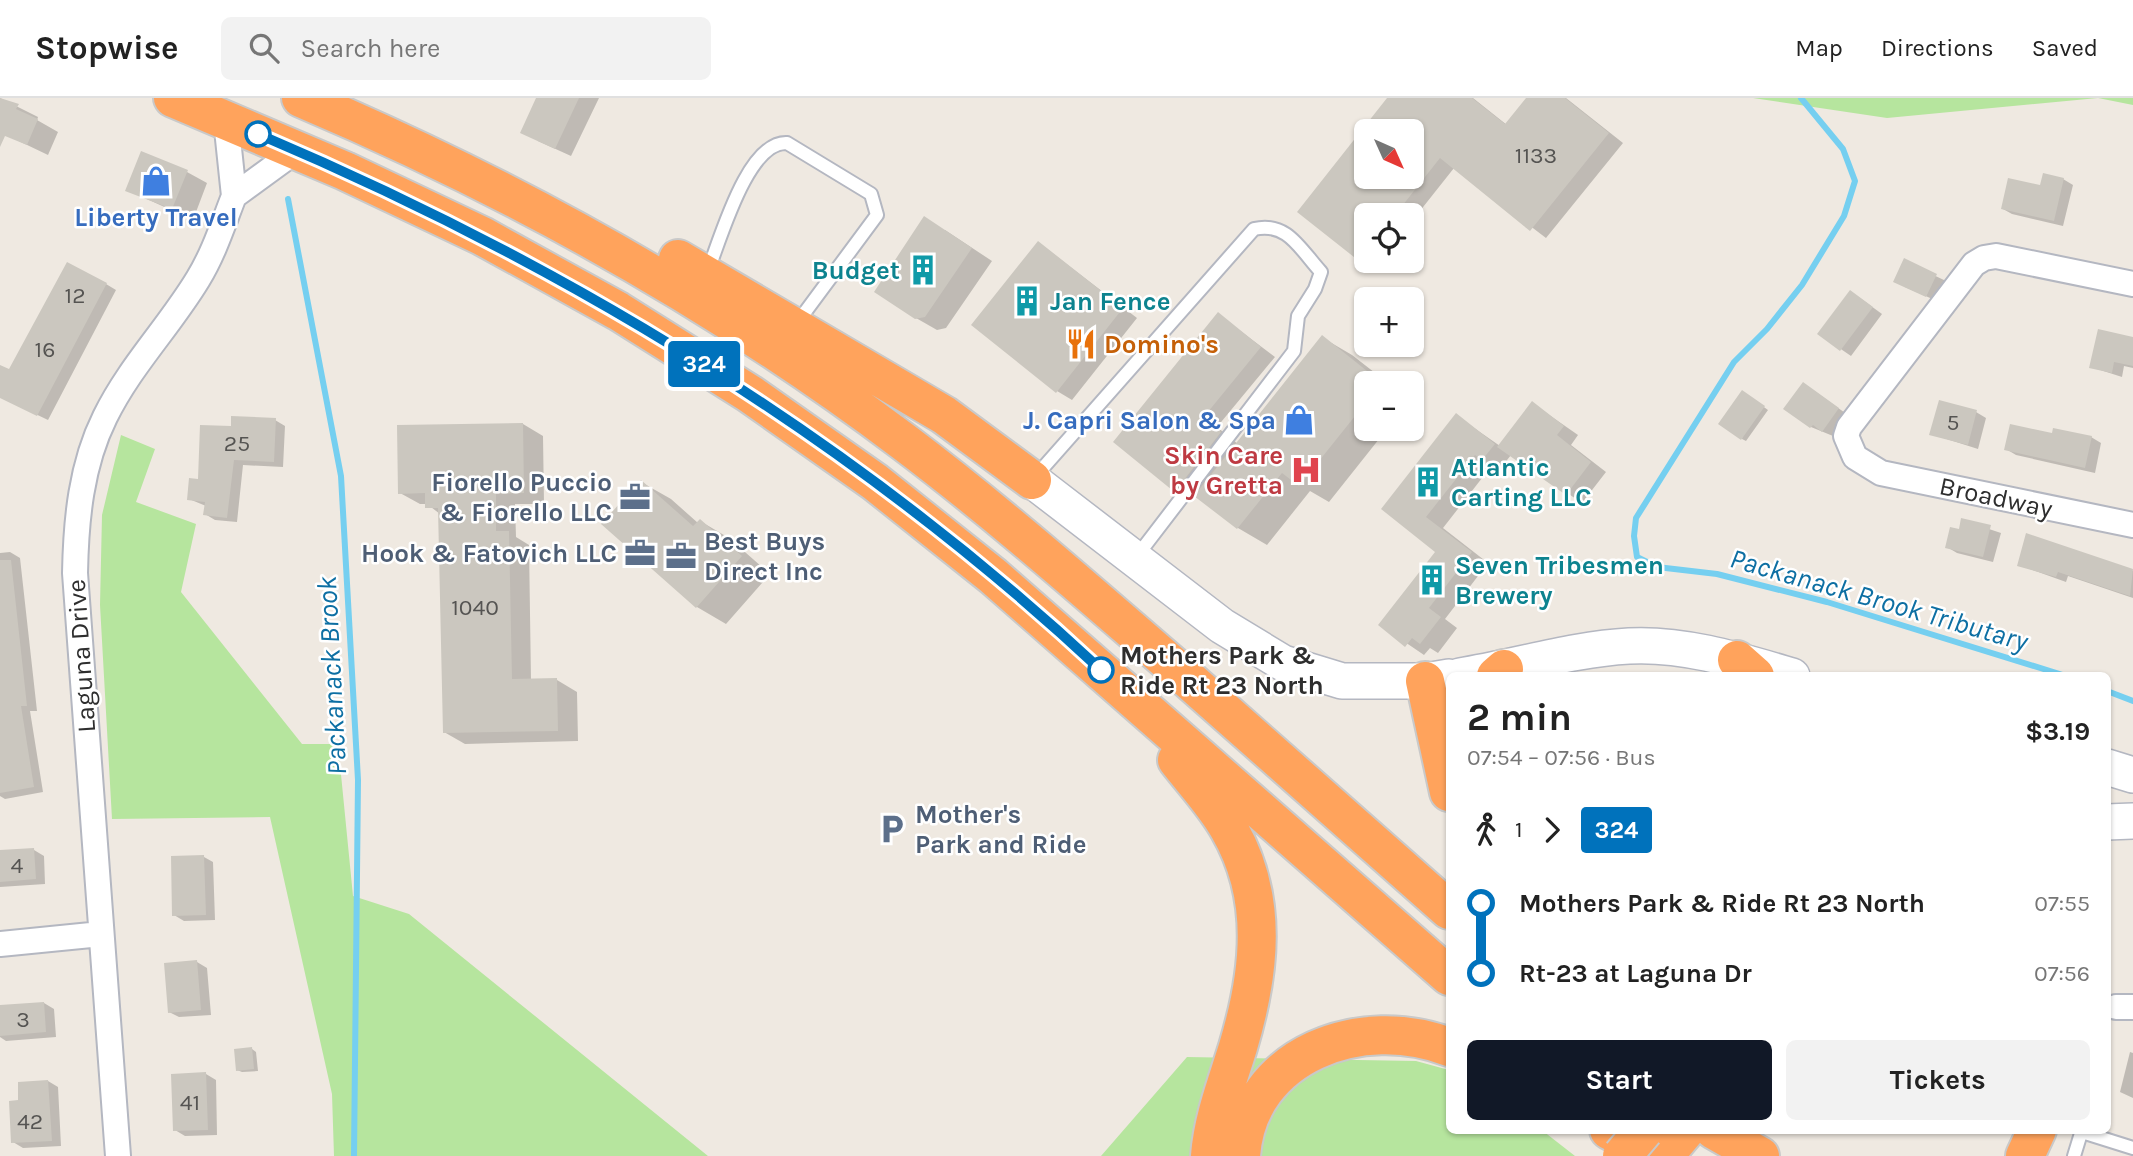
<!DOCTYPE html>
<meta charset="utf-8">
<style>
:root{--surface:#fff;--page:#f2f2f2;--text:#222;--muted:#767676;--line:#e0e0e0;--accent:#111827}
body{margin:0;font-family:Karla,sans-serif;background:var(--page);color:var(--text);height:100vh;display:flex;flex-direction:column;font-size:26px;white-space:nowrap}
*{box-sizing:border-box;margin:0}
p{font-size:23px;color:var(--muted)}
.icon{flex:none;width:38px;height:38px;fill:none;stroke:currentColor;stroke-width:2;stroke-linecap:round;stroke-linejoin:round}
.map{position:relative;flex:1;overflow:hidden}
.details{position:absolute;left:1446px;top:574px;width:665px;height:462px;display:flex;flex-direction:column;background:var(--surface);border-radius:10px;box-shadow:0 2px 5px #0004}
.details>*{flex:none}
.badge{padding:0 14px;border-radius:5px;font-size:24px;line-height:46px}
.needle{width:46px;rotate:135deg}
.tools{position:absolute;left:1354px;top:21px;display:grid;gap:14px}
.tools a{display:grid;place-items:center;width:70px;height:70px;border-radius:10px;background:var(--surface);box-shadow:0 2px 5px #0004;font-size:35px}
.map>.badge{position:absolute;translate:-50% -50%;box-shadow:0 0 0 4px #fff}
.legs{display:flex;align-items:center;gap:10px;height:77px;padding:0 21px;font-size:23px}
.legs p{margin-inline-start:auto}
.summary{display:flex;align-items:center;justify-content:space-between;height:119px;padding:0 21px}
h1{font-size:38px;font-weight:700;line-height:52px}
.primary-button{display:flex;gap:14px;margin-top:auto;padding:14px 21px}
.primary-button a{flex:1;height:80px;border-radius:10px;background:var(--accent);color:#fff;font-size:28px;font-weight:700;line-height:80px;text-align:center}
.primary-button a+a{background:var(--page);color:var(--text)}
ul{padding:0 21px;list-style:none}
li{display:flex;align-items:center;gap:24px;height:70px;font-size:26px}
li i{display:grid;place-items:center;width:10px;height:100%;margin:0 9px;background:currentColor}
li i::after{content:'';width:18px;height:18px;margin:-9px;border:5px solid;border-radius:50%;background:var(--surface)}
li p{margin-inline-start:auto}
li:first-child i{background:linear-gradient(#0000 50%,currentColor 0)}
li:last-child i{background:linear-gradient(currentColor 50%,#0000 0)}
header{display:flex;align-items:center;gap:42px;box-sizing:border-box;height:98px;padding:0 35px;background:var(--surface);border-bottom:2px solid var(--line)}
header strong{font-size:33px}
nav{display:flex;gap:38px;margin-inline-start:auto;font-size:24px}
.search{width:490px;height:63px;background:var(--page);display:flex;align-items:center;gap:18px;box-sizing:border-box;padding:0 24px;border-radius:10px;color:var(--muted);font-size:26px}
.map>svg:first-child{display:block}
.green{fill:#b6e59e}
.shadow{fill:#0003;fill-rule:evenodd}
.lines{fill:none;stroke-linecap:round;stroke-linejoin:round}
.stream{stroke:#75cff0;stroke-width:6}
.building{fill:#cbc7bf;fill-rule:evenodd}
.lane-casing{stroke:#b4b7c1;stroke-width:16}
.street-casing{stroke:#b4b7c1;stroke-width:28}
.secondary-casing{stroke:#b4b7c1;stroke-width:38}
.highway-casing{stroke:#c9c9c9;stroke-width:42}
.lane{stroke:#fff;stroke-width:12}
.street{stroke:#fff;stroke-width:24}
.secondary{stroke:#fff;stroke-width:35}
.highway{stroke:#ffa35c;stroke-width:38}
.highway-bridge-casing{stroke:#c9c9c9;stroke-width:42;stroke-linecap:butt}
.highway-bridge{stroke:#ffa35c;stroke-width:38}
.line-1-casing{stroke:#fff;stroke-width:16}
.line-1{stroke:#0072bc;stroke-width:10}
.stop-1-dot{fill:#fff;stroke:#0072bc;stroke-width:3.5}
.labels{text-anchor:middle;stroke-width:5;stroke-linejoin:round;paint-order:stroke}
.number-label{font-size:23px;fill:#555452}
.shop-label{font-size:26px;font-weight:bold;fill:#366cbe;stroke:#fff}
.culture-label{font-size:26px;font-weight:bold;fill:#0d838f;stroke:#fff;text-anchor:start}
.food-label{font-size:26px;font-weight:bold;fill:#c56008;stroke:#fff;text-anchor:start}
.health-label{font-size:26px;font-weight:bold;fill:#be3a42;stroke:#fff;text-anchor:end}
.service-label{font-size:26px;font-weight:bold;fill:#4e5e75;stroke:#fff;text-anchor:end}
.street-label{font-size:26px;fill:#2e2e2e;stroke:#fff}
.stop-label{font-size:26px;font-weight:bold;fill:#2e2e2e;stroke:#fff;text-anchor:start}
.water-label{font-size:28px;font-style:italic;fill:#0d6fa3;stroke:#fff}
</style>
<header>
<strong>Stopwise</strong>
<div class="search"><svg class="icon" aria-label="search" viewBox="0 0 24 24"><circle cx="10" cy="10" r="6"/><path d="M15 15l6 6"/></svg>Search here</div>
<nav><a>Map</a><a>Directions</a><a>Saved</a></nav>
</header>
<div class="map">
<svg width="2133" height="1058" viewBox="0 0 2133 1058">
<rect width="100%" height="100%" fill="#efe9e1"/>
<path class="green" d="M1753,0H2133V7L2098,0L1887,20Z
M121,337L155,351L136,404L196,426L181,494L302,646H338L353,798L409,816L708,1058H334L332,996L270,719L112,721L100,507L102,417Z
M1187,959L1416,963L1449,972V1032L1543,1033L1575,1058H1101Z"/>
<path class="shadow" d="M0,0L38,19L37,22L58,34L48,57L0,34Z
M539,0H599L571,58L538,43Z
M1389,0H1473L1507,27L1528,0H1566L1623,45L1546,140L1454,70L1412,123V117H1367V163H1381L1375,170L1299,114ZM1367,33H1412V79H1367Z
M187,74L207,85L193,122L127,92Z
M2063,81L2073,87L2063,128L2012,116L2003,111Z
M945,132L992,163L946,230L937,232L916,220Z
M1039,145L1137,220L1072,302L1057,293Z
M1904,163L1946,183L1937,203L1905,189Z
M106,186L116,192L48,322L0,299V269L10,274Z
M1860,200L1882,216L1851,258L1819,236Z
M1218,216L1275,259L1217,329L1238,346L1323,240L1352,257L1388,285H1367V331H1387L1329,404L1310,393L1267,447L1238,430L1197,397L1198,395L1193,392L1188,399L1173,390Z
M2133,241V270L2124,268L2122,279L2091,269Z
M1813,292L1848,317L1833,338L1811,329Z
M1747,297L1768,312L1746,343L1742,341Z
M1532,305L1578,337L1571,347L1606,374L1582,405L1511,357L1500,371L1493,366L1443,430L1488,465L1445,521L1457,530L1438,555L1430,550L1424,557L1380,527L1438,454L1383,411L1457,318L1500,348Z
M1976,314L1986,320L1978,351L1931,336Z
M275,322L285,328L283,369L243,367L237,424L215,422L205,416L206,408L189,401L232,330Z
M523,326L543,338L544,406H515L516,439L529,447L531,583L557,582L577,594L578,643L465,646L444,634L440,416L427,406H420L400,395Z
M2091,339L2101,345L2095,375L2016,357L2006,351Z
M641,384L671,401L698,425L700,423L729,440L770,476L726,526L697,509Z
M1962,422L2001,435L1993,464L1957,455L1947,449L1960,433Z
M2027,438L2133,473V500L2068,478L2066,484L2019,467Z
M10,454L20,460L37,613H30L43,694L5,701L0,698V455Z
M34,752L44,758L45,786L0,789V754Z
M204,759L213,764L215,822L184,823L174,817Z
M197,864L207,870L211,917L179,919L169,914Z
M44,905L54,911L56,939L6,943L0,939V909Z
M252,951L256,954L258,973L242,974L237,972Z
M2130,954L2133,955V1000L2120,994Z
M206,976L216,982L217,1037L185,1038L175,1032Z
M48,983L58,989L61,1048L23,1050L13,1044L20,1004Z"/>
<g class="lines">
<path class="stream" d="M1801,0L1843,51L1855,83L1844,118L1802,187L1767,231L1734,264L1636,420L1634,438L1637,459L1657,469L1717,476L1827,504L2066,578
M288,101L341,378L358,682L354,1058
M2107,593L2133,603"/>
</g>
<path class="building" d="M0,0L19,6L16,11L38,21L27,47L5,38L0,49Z
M536,0H579L555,51L520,35Z
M1387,0H1472L1505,26L1526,0H1565L1609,35L1530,133L1440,60L1395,117H1367V153L1359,163L1297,114ZM1367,33H1412V79H1367Z
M141,53L188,72L172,111L125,93Z
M2043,75L2064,80L2054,123L2001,111L2008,80L2040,87Z
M924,118L972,150L925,219L915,221L874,194Z
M1038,143L1123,210L1056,295L971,227Z
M1904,160L1937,176L1926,199L1893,184Z
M67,164L107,185L37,318L0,300V267L9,271Z
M1850,192L1873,209L1840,253L1817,236Z
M1218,214L1261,249L1203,320L1221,334L1180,387L1177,384L1172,392L1113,344Z
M2098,231L2133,239V268L2114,264L2112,275L2089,270Z
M1322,237L1382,285H1367V303L1299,388L1282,375L1237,431L1194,398Z
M1803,284L1839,310L1822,334L1813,327L1810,330L1783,311Z
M1742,292L1765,308L1741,342L1718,326Z
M1939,302L1977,312L1968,347L1929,337Z
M1532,303L1564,328L1557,337L1591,364L1566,397L1497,349Z
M1456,315L1495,346L1482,362L1475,357L1426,419L1472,454L1429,510L1441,519L1420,546L1412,540L1405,549L1378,527L1435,454L1381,411Z
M231,318L276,320L274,364L234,362L227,420L203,417L205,404L187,402L189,380L198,381L200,327L231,328Z
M523,325L524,395L496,396V433H509L512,581L557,580L558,633L443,635L438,410H425V395L398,396L397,327Z
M2010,326L2052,335L2053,330L2092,338L2085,370L2004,352Z
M641,382L693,428L700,421L742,458L696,510L601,426Z
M1961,420L1991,427L1983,459L1945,450L1950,429L1959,431Z
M2026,435L2133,471L2130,498L2058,474L2056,479L2017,468Z
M0,462H11L27,608H21L34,689L0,695Z
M34,750L36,781L0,784V752Z
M204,757L206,817L172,818L171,758Z
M197,862L201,912L168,915L164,865Z
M44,904L46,934L0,938V907Z
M252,949L254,971L236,973L234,951Z
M206,974L208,1032L173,1033L171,976Z
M48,982L52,1043L11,1045L9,1003L18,1002V984Z"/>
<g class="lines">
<g class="lane-casing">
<path id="lane" d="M707,175C720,143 747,43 787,45L871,96L877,117L797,225
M1034,380L1254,131C1287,123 1300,151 1321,174L1315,191L1298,218L1294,253L1137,458
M2082,1034L2133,1050
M2074,1058L2082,1032"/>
</g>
<g class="street-casing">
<path id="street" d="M226,22L234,98L297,52
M2133,186L1996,158L1984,160L1974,166L1849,329L1846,338L1855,359L1881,375L2133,427
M0,846L101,836
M2116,909H2133
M118,1058L75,475C76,422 81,367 105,319C130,268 169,229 198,181C214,155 223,126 234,98"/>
</g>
<g class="secondary-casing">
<path id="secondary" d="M1032,382L1222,528L1283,565L1342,583H1425L1449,579
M1460,578C1516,569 1573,551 1629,548C1684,545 1741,563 1792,578
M2107,669L2133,677
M2107,724L2133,723"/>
</g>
<g class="highway-casing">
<path id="highway" d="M173,0L345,73L482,138L618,213L750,296L875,384L993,478L1449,878
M301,0C515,91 718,204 904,344C997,414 1084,491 1172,567C1264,649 1357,730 1449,812
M678,161L944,317L1032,382
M1737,562L1755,578
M1496,578L1504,571
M1425,583L1449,694
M1177,662C1194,684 1215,706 1229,731C1269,800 1260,875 1238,949C1227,985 1213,1020 1210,1058
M1609,1032L1646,1051
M1714,1032L1760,1058
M1241,1058C1248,955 1363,915 1449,949
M1664,1058L1686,1032
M2025,1058L2037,1032"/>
</g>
<use href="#lane" class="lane"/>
<use href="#street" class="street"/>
<use href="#secondary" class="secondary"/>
<use href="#highway" class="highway"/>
<g class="highway-bridge-casing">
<path id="highway-bridge" d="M1622,1058L1644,1032"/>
</g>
<use href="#highway-bridge" class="highway-bridge"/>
</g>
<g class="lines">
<g class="line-1-casing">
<path id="line-1" d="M258,36C567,167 855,342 1101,572"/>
</g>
<use href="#line-1" class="line-1"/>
</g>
<defs>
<g id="shop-bare" transform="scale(2.415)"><path d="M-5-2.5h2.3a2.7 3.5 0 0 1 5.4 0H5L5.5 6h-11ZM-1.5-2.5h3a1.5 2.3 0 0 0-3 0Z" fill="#3f7fe0" stroke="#fff" stroke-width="2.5" paint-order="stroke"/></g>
<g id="building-bare" transform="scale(2.415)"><path d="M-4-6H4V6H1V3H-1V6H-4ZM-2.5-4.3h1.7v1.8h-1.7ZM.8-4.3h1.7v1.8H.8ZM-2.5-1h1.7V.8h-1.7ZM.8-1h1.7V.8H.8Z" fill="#0f9aa8" stroke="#fff" stroke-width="2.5" paint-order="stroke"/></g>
<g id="restaurant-bare" transform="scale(2.415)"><path d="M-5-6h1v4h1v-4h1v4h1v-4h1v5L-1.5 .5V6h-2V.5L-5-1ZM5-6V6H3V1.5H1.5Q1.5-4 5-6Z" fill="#e8710a" stroke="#fff" stroke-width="2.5" paint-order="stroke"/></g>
<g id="hospital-bare" transform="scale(2.415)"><path d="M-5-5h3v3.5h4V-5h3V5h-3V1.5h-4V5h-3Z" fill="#e0444e" stroke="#fff" stroke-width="2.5" paint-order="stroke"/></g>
<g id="office-bare" transform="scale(2.415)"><path d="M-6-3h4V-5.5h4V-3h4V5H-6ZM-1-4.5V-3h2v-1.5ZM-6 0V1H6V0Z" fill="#5c6f8a" stroke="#fff" stroke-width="2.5" paint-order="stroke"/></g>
<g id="parking-bare" transform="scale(2.415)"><path d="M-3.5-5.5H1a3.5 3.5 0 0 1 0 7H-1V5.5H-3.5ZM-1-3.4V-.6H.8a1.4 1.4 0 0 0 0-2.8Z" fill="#5c6f8a" stroke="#fff" stroke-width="2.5" paint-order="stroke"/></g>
</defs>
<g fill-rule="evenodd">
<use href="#shop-bare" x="156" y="83"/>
<use href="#building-bare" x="923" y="172"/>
<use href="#building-bare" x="1027" y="203"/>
<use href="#restaurant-bare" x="1081" y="246"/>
<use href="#shop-bare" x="1299" y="322"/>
<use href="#hospital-bare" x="1306" y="372"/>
<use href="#building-bare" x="1428" y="384"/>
<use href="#office-bare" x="635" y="399"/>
<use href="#office-bare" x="640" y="455"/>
<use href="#office-bare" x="681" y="458"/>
<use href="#building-bare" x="1432" y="482"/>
<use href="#parking-bare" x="892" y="731"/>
</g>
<g class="stop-1-dot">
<circle cx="258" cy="36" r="12"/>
<circle cx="1101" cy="572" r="12"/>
</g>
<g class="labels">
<g class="number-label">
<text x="1536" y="65">1133</text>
<text x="75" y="205">12</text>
<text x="45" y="259">16</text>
<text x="1953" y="332">5</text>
<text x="237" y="353">25</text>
<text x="475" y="517">1040</text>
<text x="17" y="775">4</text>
<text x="23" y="929">3</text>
<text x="190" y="1012">41</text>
<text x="30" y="1031">42</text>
</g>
<g class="shop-label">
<text x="156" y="128">Liberty Travel</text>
<text x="1276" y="331" text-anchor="end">J. Capri Salon &amp; Spa</text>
</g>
<g class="culture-label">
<text x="900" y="181" text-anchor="end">Budget</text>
<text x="1050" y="212">Jan Fence</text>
<text x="1451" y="378">Atlantic<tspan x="1451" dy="30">Carting LLC</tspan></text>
<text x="1455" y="476">Seven Tribesmen<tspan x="1455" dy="30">Brewery</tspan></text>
</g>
<g class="food-label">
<text x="1104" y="255">Domino's</text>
</g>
<g class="health-label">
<text x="1283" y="366">Skin Care<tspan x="1283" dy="30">by Gretta</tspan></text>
</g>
<g class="service-label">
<text x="612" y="393">Fiorello Puccio<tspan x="612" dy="30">&amp; Fiorello LLC</tspan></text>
<text x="704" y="452" text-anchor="start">Best Buys<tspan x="704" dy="30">Direct Inc</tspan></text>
<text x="617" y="464">Hook &amp; Fatovich LLC</text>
<text x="915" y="725" text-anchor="start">Mother's<tspan x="915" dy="30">Park and Ride</tspan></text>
</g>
<g class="street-label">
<text transform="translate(1996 399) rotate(12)" y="9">Broadway</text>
<text transform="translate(81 558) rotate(-94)" y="9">Laguna Drive</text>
</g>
<g class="stop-label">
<text x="1120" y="566">Mothers Park &amp;<tspan x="1120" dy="30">Ride Rt 23 North</tspan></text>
</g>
<g class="water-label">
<text transform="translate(1879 501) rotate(16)" y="10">Packanack Brook Tributary</text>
<text transform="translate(331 578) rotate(-93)" y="10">Packanack Brook</text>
</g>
</g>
</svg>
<div class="tools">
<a><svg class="needle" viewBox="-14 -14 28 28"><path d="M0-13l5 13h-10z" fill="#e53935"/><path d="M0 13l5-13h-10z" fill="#767676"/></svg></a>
<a><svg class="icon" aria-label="locate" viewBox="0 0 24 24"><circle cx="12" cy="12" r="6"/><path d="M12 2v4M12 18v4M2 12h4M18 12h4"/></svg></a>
<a>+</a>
<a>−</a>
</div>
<b class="badge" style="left:704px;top:266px;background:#0072bc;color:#fff">324</b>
<section class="details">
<div class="summary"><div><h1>2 min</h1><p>07:54 – 07:56 · Bus</p></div><b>$3.19</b></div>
<div class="legs"><svg class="icon" aria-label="walk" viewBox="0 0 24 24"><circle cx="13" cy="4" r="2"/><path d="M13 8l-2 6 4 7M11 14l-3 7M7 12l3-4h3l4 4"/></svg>1<svg class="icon" aria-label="forward" viewBox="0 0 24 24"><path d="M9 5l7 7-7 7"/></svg><b class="badge" style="background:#0072bc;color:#fff">324</b></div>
<ul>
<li><i style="color:#0072bc"></i><b>Mothers Park &amp; Ride Rt 23 North</b><p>07:55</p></li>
<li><i style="color:#0072bc"></i><b>Rt-23 at Laguna Dr</b><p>07:56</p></li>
</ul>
<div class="primary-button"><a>Start</a><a>Tickets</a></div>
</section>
</div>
